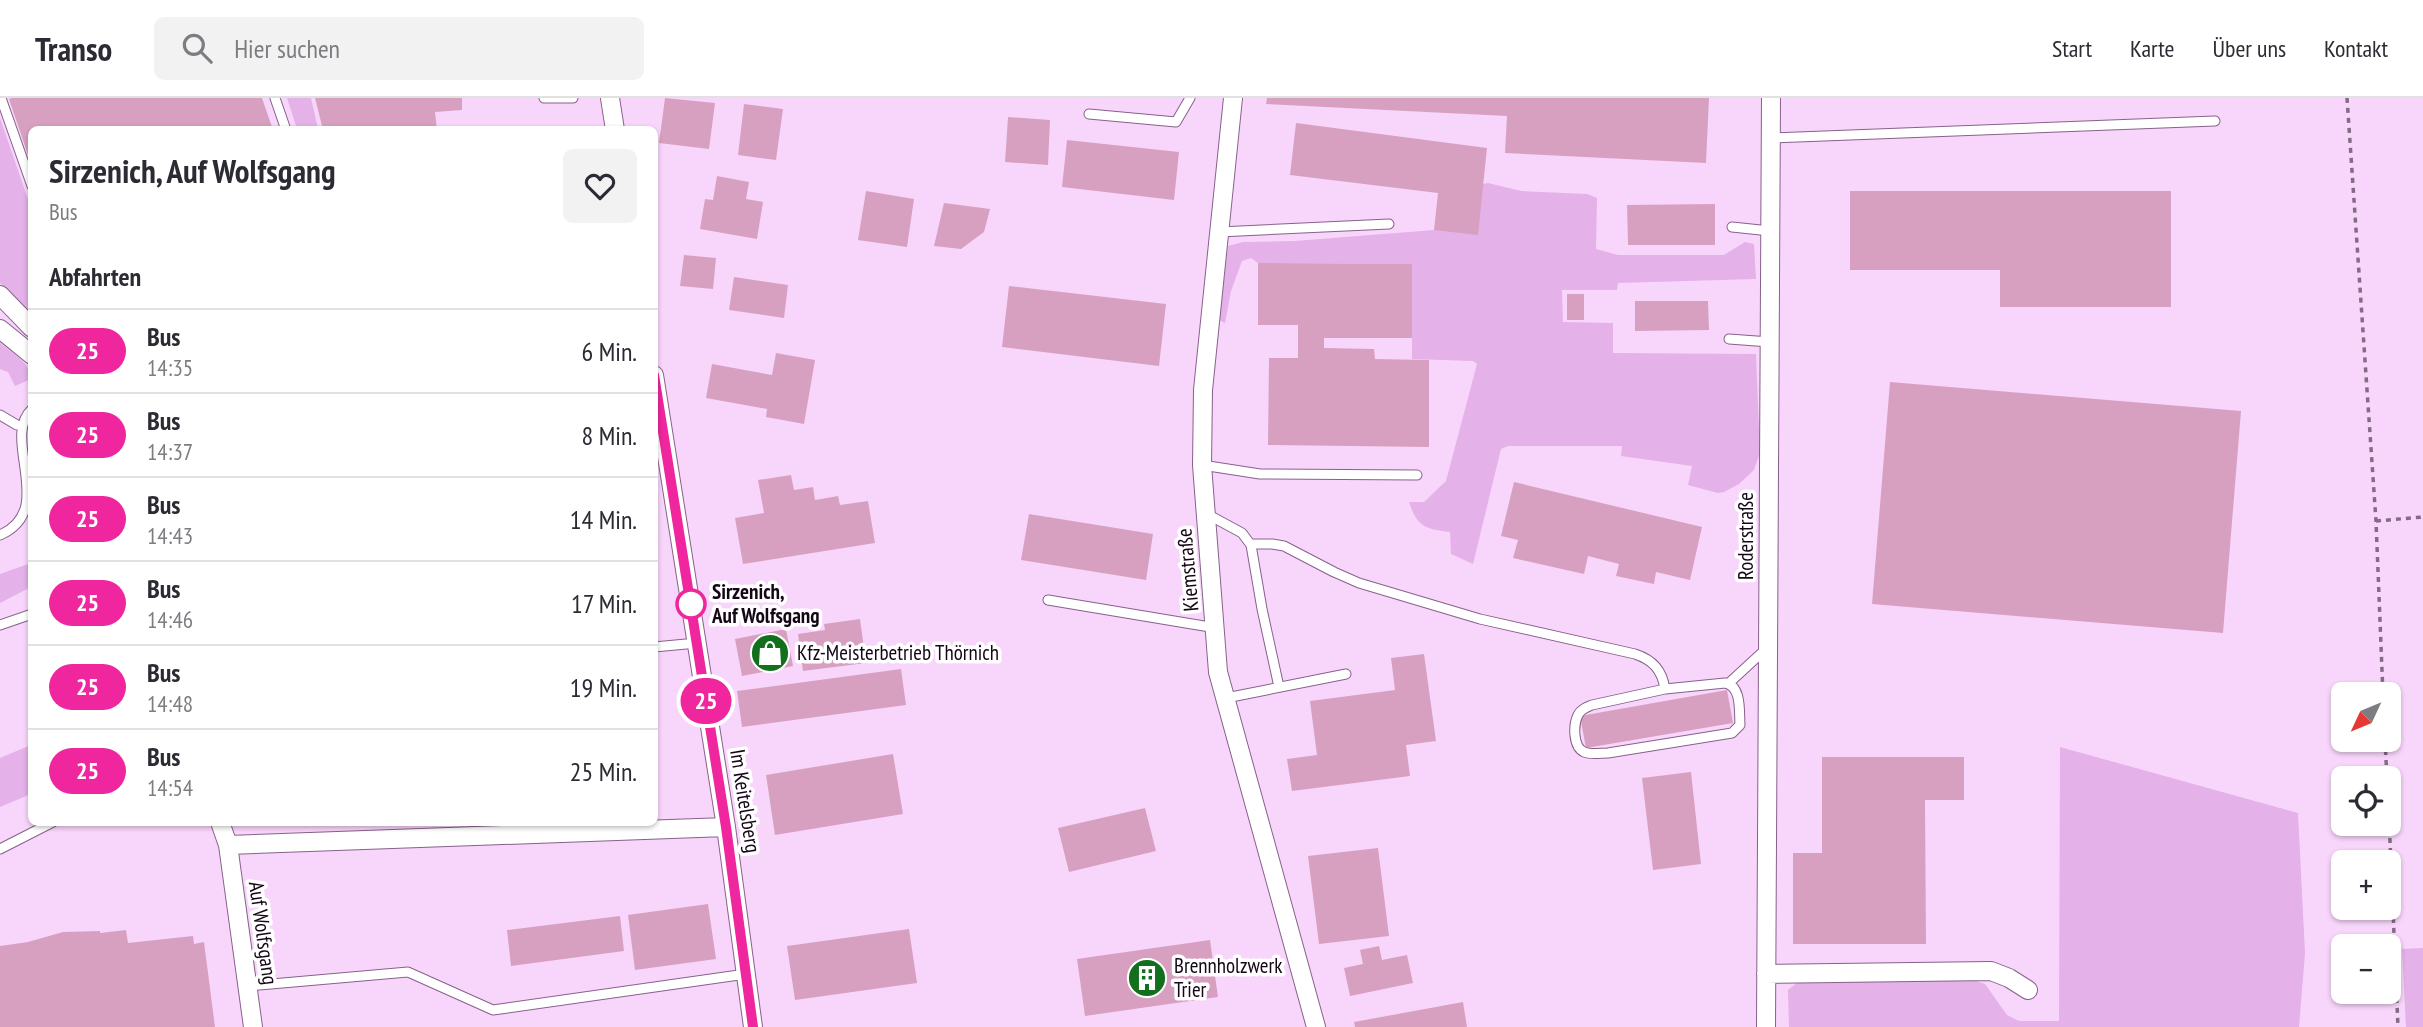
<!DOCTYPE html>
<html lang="de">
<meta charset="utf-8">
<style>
:root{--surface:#fff;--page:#f2f2f3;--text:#2b2b33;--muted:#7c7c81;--line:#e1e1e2}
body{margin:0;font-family:"PT Sans Narrow",sans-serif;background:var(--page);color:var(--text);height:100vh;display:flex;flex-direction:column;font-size:26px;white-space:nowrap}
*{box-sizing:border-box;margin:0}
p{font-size:23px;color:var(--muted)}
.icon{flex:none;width:38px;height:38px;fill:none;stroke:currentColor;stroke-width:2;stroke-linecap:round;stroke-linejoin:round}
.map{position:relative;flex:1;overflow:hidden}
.sheet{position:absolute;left:28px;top:28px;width:630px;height:700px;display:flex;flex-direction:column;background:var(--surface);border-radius:10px;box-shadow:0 2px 5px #0004}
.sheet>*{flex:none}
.badge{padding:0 14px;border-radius:23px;font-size:24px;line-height:46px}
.needle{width:46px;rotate:226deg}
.fabs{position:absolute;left:2331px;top:584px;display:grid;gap:14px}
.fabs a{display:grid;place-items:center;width:70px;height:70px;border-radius:10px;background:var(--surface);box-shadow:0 2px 5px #0004;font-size:35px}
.map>.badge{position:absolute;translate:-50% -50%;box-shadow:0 0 0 4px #fff}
h2{padding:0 21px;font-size:26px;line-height:63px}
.round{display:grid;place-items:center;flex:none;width:74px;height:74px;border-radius:10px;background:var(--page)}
.overview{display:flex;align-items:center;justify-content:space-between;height:119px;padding:0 21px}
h1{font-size:33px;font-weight:600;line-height:52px}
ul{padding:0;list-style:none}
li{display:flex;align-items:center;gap:21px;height:84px;padding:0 21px;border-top:2px solid var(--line)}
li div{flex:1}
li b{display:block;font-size:26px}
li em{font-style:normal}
li .badge{min-width:77px;font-weight:700;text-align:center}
header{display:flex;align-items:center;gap:42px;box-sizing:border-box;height:98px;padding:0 35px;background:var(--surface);border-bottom:2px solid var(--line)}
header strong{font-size:33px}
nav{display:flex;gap:38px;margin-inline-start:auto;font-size:24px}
.search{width:490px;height:63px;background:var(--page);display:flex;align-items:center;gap:18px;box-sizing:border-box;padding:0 24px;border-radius:10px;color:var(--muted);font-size:26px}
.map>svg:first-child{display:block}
.green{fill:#e4b1e8}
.building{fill:#d8a0c0}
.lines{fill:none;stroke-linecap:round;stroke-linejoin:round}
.service-casing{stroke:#87618a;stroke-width:11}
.minor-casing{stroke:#87618a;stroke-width:20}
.path{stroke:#836b85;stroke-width:3.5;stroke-dasharray:5 5;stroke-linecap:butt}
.service{stroke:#fff;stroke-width:9}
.minor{stroke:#fff;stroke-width:18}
.line-casing{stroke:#fff;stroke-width:16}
.line{stroke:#ef269d;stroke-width:10}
.stop-dot{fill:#fff;stroke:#ef269d;stroke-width:3.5}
.labels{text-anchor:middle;stroke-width:7;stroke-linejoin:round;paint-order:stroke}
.street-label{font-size:21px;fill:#140615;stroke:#fff}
.stop-label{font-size:21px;font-weight:bold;fill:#140615;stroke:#fff;text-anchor:start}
.poi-label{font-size:21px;fill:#140615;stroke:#fff;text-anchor:start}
</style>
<header>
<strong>Transo</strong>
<div class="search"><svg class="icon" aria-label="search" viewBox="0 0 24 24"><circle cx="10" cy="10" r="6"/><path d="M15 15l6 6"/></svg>Hier suchen</div>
<nav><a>Start</a><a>Karte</a><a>Über uns</a><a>Kontakt</a></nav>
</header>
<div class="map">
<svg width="2423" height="929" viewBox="0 0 2423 929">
<rect width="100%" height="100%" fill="#f8d6fb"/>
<path class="green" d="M287,0H311L318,31H297Z
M0,20L31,110V224L0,185Z
M1488,85L1521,93L1587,96L1597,100L1596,151L1618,157H1724L1745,144L1754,146L1756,181L1618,185L1617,192H1562L1563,224L1613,225V255L1756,256L1760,355L1754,372L1739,386L1724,394L1718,395L1688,387L1692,368L1621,358L1622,348H1508L1501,351L1473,466L1451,456L1450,434C1424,431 1417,428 1409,404H1424L1446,383L1477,266L1473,263L1412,261V166L1258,165L1251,160L1242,163L1231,193L1225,225L1219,222L1228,148L1243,144L1295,143L1434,132L1483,86Z
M0,245C11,254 32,266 31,281L15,288L8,274L0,271Z
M31,465V489L0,505V476Z
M31,647V696L0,709V660Z
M2060,649L2298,715L2305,855L2299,929H1789L1788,892L1798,884L1973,882L1985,886L2007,917L2019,923H2059Z
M2423,850V929H2406L2402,851Z"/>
<path class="building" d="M12,0H262L273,32H32L31,66L9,1Z
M315,0H462V12L435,14L437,32H323Z
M665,0L715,5L709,51L659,45Z
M1267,0H1709L1706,65L1505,55L1507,18L1266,6Z
M744,6L783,11L776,62L738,57Z
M1008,19L1050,22L1048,67L1005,64Z
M1296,25L1487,50L1478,137L1434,132L1438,95L1290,77Z
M1067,42L1179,54L1174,102L1062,89Z
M717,78L749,84L746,101L763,104L757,141L700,131L705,101L713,102Z
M866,93L914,101L907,149L858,142Z
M1850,93H2171V209H2000V172H1850Z
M944,105L990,111L984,134L961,151L934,148Z
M1715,106V147H1628L1627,107Z
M684,157L716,160L713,191L680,188Z
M1258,165L1412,166V240H1324V250L1374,251L1375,261L1429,262V349L1268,347L1269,260H1298V227H1258Z
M734,179L788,187L784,220L729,212Z
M1009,188L1166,206L1159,268L1002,249Z
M1567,196H1584V222H1567Z
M1635,203H1708L1709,232L1635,233Z
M776,255L815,262L804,326L766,319L767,311L706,300L712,266L772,277Z
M1890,284L2241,313L2223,535L1872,506Z
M791,377L794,392L813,389L815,402L838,398L840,407L868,403L875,445L743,466L735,420L764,415L758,382Z
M1514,384L1702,429L1690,482L1656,474L1654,486L1616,478L1619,466L1588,458L1584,476L1513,460L1518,442L1501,438Z
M1029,416L1153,436L1146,482L1021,462Z
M860,521L866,565L803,573L798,536L825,532L824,526Z
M786,531L793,568L742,578L735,541Z
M1424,556L1436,643L1406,647L1410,678L1292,693L1287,661L1317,657L1310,603L1395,592L1391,560Z
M901,571L906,607L742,629L737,593Z
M1727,592L1733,625L1586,650L1580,618Z
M893,656L903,716L775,737L766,677Z
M1822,659H1964V702H1925L1926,846H1793V755H1822Z
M1691,674L1701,766L1653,772L1642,680Z
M1145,710L1156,753L1069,774L1058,730Z
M1378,750L1389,838L1319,846L1308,758Z
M708,806L716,861L635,872L628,817Z
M620,818L624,853L511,868L507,832Z
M909,831L917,885L795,902L787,848Z
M126,832L128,845L193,838L194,846L204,844L215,929H0V848L28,844L63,834L100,833V835Z
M1210,842L1218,899L1085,918L1077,861Z
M1379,848L1382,862L1407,857L1413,885L1350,898L1344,870L1363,866L1360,852Z
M1463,904L1467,929H1355L1354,924Z"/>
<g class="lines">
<g class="service-casing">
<path id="service" d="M1,0L32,88
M275,0L286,32
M544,0H573
M1089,16L1176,24L1190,0
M1771,40L2215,23
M1732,129L1770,133
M1219,134L1389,126
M1729,241L1770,244
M0,317L17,327
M1202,367L1260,376L1417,377
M1207,416L1242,435L1251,447L1262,511L1279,589
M0,437C58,412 0,340 32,311
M1250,446H1272L1284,448L1334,474L1359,485L1480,521L1635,556C1653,562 1662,572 1665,591L1725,585C1742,588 1739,613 1740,627L1732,635L1608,655C1601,655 1591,657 1584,654C1573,649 1573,627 1578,617C1581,611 1587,609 1592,607L1665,591
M1048,502L1216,530
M0,527L32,516
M654,549L697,545
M1729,585L1767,550
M1226,600L1346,576
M0,751L53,724
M248,888L408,874L493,912L746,876"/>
</g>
<g class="minor-casing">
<path id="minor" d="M610,0L615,32
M1233,0L1203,292L1202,367L1218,574L1316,929
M0,197L32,230
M0,231L32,257
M654,277L726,729L753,929
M220,724L228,747L253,929
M228,747L726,729
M1766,876L1991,873L2009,880L2028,892
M1766,929L1771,0"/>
</g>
<path class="path" d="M2347,0L2376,423L2383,597
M2376,423L2423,419
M2385,642L2387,681
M2389,720L2398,929"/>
<use href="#service" class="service"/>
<use href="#minor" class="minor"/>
</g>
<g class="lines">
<g class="line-casing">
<path id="line" d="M654,277L726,729L753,929"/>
</g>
<use href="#line" class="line"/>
</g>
<defs>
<g id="shop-disc" transform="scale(2.0125)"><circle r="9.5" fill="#126f1c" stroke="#fff"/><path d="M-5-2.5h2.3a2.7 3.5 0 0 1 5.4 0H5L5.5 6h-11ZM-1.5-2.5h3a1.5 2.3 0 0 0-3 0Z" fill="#fff"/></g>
<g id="building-disc" transform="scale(2.0125)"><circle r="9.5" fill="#126f1c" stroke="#fff"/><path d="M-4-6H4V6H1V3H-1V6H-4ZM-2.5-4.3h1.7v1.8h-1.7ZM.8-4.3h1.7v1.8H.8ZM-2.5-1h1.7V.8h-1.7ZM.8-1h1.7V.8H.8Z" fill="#fff"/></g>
</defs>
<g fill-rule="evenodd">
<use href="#shop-disc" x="770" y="555"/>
<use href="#building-disc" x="1147" y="880"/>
</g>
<circle class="stop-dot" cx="691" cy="506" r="14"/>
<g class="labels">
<g class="street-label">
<text transform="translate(1746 438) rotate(-90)" y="7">Roderstraße</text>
<text transform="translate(1188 472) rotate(-95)" y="7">Kiemstraße</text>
<text transform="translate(745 703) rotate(81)" y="7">Im Keitelsberg</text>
<text transform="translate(263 835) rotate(82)" y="7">Auf Wolfsgang</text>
</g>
<g class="stop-label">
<text x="712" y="501">Sirzenich,<tspan x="712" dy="24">Auf Wolfsgang</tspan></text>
</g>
<g class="poi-label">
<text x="797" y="562">Kfz-Meisterbetrieb Thörnich</text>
<text x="1174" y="875">Brennholzwerk<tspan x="1174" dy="24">Trier</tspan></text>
</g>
</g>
</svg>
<div class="fabs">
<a><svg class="needle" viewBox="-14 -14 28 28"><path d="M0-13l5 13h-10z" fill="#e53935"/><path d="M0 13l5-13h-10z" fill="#7c7c81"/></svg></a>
<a><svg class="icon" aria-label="locate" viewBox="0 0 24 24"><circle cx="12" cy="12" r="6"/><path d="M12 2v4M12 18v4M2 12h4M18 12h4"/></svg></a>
<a>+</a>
<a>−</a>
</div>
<b class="badge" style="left:706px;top:603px;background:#ef269d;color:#fff">25</b>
<section class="sheet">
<div class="overview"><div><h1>Sirzenich, Auf Wolfsgang</h1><p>Bus</p></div><a class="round"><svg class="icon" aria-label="heart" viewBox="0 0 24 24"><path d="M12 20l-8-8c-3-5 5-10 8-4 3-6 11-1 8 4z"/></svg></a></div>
<h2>Abfahrten</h2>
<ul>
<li><span class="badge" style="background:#ef269d;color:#fff">25</span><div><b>Bus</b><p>14:35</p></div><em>6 Min.</em></li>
<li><span class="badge" style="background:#ef269d;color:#fff">25</span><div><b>Bus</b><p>14:37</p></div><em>8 Min.</em></li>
<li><span class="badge" style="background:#ef269d;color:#fff">25</span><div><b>Bus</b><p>14:43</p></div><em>14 Min.</em></li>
<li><span class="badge" style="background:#ef269d;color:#fff">25</span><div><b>Bus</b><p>14:46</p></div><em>17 Min.</em></li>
<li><span class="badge" style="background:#ef269d;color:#fff">25</span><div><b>Bus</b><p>14:48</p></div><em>19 Min.</em></li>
<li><span class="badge" style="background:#ef269d;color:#fff">25</span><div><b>Bus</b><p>14:54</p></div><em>25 Min.</em></li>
</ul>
</section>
</div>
